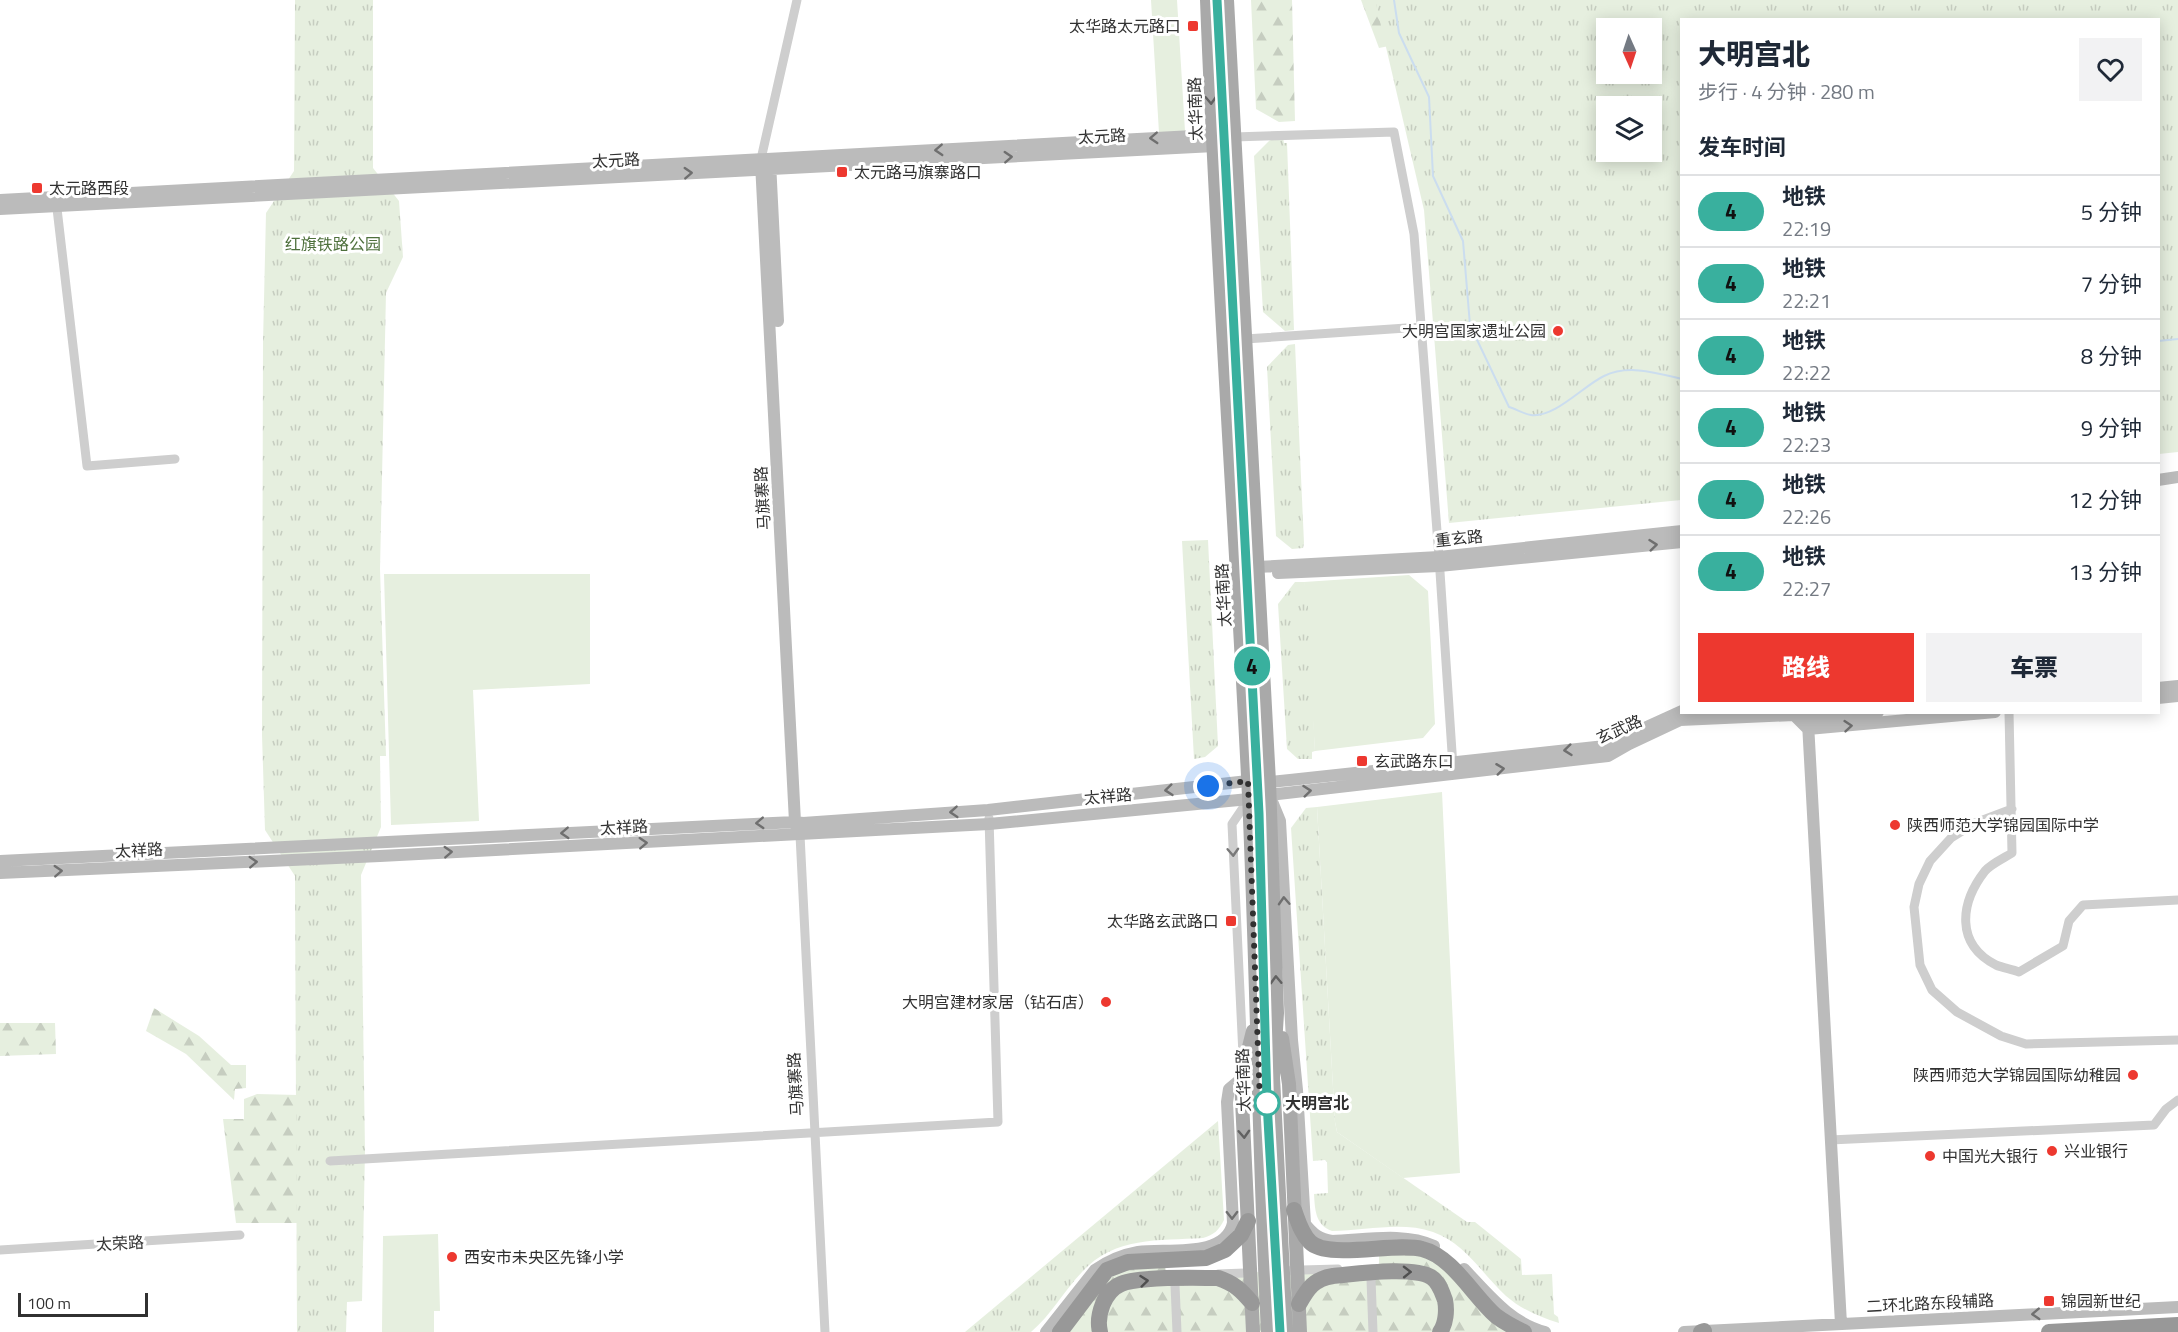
<!DOCTYPE html>
<html lang="zh">
<meta charset="utf-8">
<style>
:root{--surface:#fff;--page:#f2f2f3;--text:#1f2937;--muted:#747a83;--line:#e0e1e3;--accent:#ed382f}
body{margin:0;font-family:"Titillium Web","Noto Sans SC",sans-serif;background:var(--page);color:var(--text);height:100vh;display:flex;flex-direction:column;font-size:22px;white-space:nowrap}
*{box-sizing:border-box;margin:0}
p{font-size:20px;color:var(--muted)}
.icon{flex:none;width:33px;height:33px;fill:none;stroke:currentColor;stroke-width:2;stroke-linecap:round;stroke-linejoin:round}
.map{position:relative;flex:1;overflow:hidden}
.drawer{position:absolute;left:1680px;top:18px;width:480px;height:696px;display:flex;flex-direction:column;background:var(--surface);border-radius:0px;box-shadow:0 3px 15px #0003}
.drawer>*{flex:none}
.badge{padding:0 12px;border-radius:20px;font-size:21px;line-height:39px}
.needle{width:39px;rotate:177deg}
.tools{position:absolute;left:1596px;top:18px;display:grid;gap:12px}
.tools a{display:grid;place-items:center;width:66px;height:66px;border-radius:0px;background:var(--surface);box-shadow:0 3px 15px #0003;font-size:30px}
.scale{position:absolute;left:18px;bottom:15px;width:130px;box-sizing:border-box;padding-left:6px;border:3px solid #313131;border-top:0;font-size:16px;line-height:21px;white-space:nowrap;color:#313131;-webkit-text-stroke:4px #fff;paint-order:stroke}
.you{position:absolute;width:30px;height:30px;margin:-15px;border:4px solid #fff;border-radius:50%;background:#1a73e8;box-shadow:0 0 0 9px #1a73e833}
.map>.badge{position:absolute;translate:-50% -50%;box-shadow:0 0 0 3px #fff}
h2{padding:0 18px;font-size:22px;line-height:54px}
.round{display:grid;place-items:center;flex:none;width:63px;height:63px;border-radius:0px;background:var(--page)}
.summary{display:flex;align-items:center;justify-content:space-between;height:102px;padding:0 18px}
h1{font-size:28px;font-weight:800;line-height:45px}
.primary-button{display:flex;gap:12px;margin-top:auto;padding:12px 18px}
.primary-button a{flex:1;height:69px;border-radius:0px;background:var(--accent);color:#fff;font-size:24px;font-weight:800;line-height:69px;text-align:center}
.primary-button a+a{background:var(--page);color:var(--text)}
ul{padding:0;list-style:none}
li{display:flex;align-items:center;gap:18px;height:72px;padding:0 18px;border-top:2px solid var(--line)}
li div{flex:1}
li b{display:block;font-size:22px}
li em{font-style:normal}
li .badge{min-width:66px;font-weight:700;text-align:center}
.map>svg:first-child{display:block}
.grass{fill:#e6efdf}
.forest{fill:url(#forest-firs)}
.park{fill:url(#park-tufts);fill-rule:evenodd}
.lines{fill:none;stroke-linecap:round;stroke-linejoin:round}
.stream{stroke:#cbddef;stroke-width:2}
.street-tunnel{stroke:#d6d6d6;stroke-width:9;stroke-dasharray:9 4.5;stroke-linecap:butt}
.street{stroke:#cecece;stroke-width:9}
.secondary{stroke:#bbb;stroke-width:12}
.primary{stroke:#a9a9a9;stroke-width:14}
.highway{stroke:#989898;stroke-width:16}
.oneway{stroke:#616161}
.oneway2{stroke:#6f6f6f}
.oneway3{stroke:#787878}
.oneway4{stroke:#505050}
.line-casing{stroke:#fff;stroke-width:14}
.line{stroke:#39b09e;stroke-width:9}
.walk{stroke:#313131;stroke-width:6;stroke-dasharray:0 10.8}
.poi-dot{fill:#ed382f;stroke:#fff;stroke-width:2}
.stop-dot{fill:#fff;stroke:#39b09e;stroke-width:3}
.labels{text-anchor:middle;stroke-width:6;stroke-linejoin:round;paint-order:stroke}
.poi-label{font-size:16px;fill:#313131;stroke:#fff;text-anchor:start}
.street-label{font-size:16px;fill:#313131;stroke:#fff}
.park-label{font-size:16px;fill:#4e703c;stroke:#fff}
.stop-label{font-size:16px;font-weight:bold;fill:#313131;stroke:#fff;text-anchor:start}
</style>
<div class="map">
<svg width="2178" height="1332" viewBox="0 0 2178 1332">
<defs>
<pattern id="forest-firs" width="22" height="20" patternUnits="userSpaceOnUse" patternTransform="scale(1.5)"><rect width="22" height="20" fill="#e6efdf"/><path d="M5 1l3.5 6h-7zM16 11l3.5 6h-7z" fill="#c6cdc0"/></pattern>
<pattern id="park-tufts" width="24" height="20" patternUnits="userSpaceOnUse" patternTransform="scale(1.5)"><rect width="24" height="20" fill="#e6efdf"/><path d="M3 7l-1-3M5 7V3M7 7l1-3M15 17l-1-3M17 17v-4M19 17l1-3" fill="none" stroke="#c6cdc0"/></pattern>
</defs>
<rect width="100%" height="100%" fill="#fff"/>
<path class="grass" d="M1151,0H1177L1185,131L1159,133Z
M384,574H590V684L473,690L479,821L391,825Z
M1409,575L1428,591L1435,724L1423,738L1315,751L1304,582Z
M1442,792L1460,1173L1403,1178L1337,1132L1335,1122L1317,807Z
M438,1234L440,1311H434V1332H382L383,1236Z"/>
<path class="forest" d="M1251,0H1292L1295,121L1279,122L1256,109Z
M1361,0H1393L1389,46L1379,48Z
M154,1008L199,1036L231,1065H246V1088L235,1089L234,1100L186,1054L146,1031Z
M0,1023H55L56,1054L0,1056Z
M257,1094L298,1095L314,1223H236L223,1119H244V1099Z
M1414,1253L1436,1262L1510,1332H1064L1106,1281L1123,1269L1165,1264L1166,1276L1379,1267V1254Z"/>
<path class="park" d="M295,0H373V168L399,201L403,257L386,293L380,569L386,756H380L381,827L361,875L365,1151L362,1301L347,1302L346,1332H297L295,876L265,830L262,735L263,343L266,213L294,171Z
M1375,0H2178V452L2159,454L2158,20H1682L1681,500L1449,523L1424,210ZM1606,28H1652V74H1606ZM1606,106H1652V152H1606Z
M1272,138H1283L1284,143H1287L1294,330L1285,331L1263,312L1254,156Z
M1295,344L1304,543L1303,548L1292,549L1276,536L1267,367L1288,345Z
M1208,540L1218,746L1205,757L1194,759L1182,541Z
M1295,582H1304L1305,586H1307L1315,751L1312,752V759H1298L1287,749L1278,604Z
M1317,807L1335,1122L1337,1132L1467,1222H1475L1521,1259L1522,1275L1552,1274L1554,1314L1558,1317L1559,1323C1539,1317 1521,1309 1506,1296C1482,1274 1465,1243 1433,1232C1401,1221 1365,1231 1332,1231C1315,1225 1315,1209 1314,1194L1328,1193L1327,1162L1325,1160L1313,1161L1291,828L1306,808Z
M1218,1121L1224,1220C1219,1230 1214,1235 1203,1238C1158,1241 1115,1236 1082,1272C1064,1291 1051,1315 1031,1332H965Z"/>
<g class="lines">
<path class="stream" d="M1394,0L1399,33L1429,97L1433,176L1463,241L1470,325L1509,407C1516,409 1524,414 1531,415C1555,418 1583,386 1604,376C1628,364 1657,373 1682,379
M2158,341L2178,339"/>
<path class="street-tunnel" d="M1245,1273L1302,1270"/>
<path class="street" d="M1234,137L1394,132L1414,234L1439,557L1453,767
M761,159L797,0
M56,200L87,466L175,459
M1245,339L1421,327
M2009,712L2012,853C2004,858 1991,864 1985,871C1960,903 1955,944 1996,965C2003,968 2011,969 2019,972L2063,946L2069,921L2083,905L2178,900
M2012,809L1975,823L1951,838L1930,861L1919,884L1914,907L1920,965L1932,990L1957,1012L2001,1036L2026,1044L2178,1040
M801,828L800,835L825,1332
M1243,1055L1232,824L1249,799
M1830,1140L2154,1125L2166,1109L2178,1100
M330,1161L998,1122L989,818
M0,1250L240,1235
M1302,1270L1338,1269
M1218,1274L1245,1273
M1371,1279L1373,1332
M1175,1285L1177,1332"/>
<path class="secondary" d="M770,162L778,321
M761,163L795,822L797,828
M0,200L1212,135L1234,137
M0,209L1234,145
M2158,480L2178,477
M1238,568L1439,557L1682,531
M1278,573L1439,566L1682,542
M2158,688L2178,686
M2158,698L2178,696
M1801,713L1807,719L1878,712
M1808,723L1841,1324
M1271,799L1280,821L1292,1040L1297,1090L1305,1224C1313,1234 1319,1239 1332,1241C1365,1240 1404,1232 1434,1246
M0,861L795,822L803,823L988,810L1248,781L1269,782L1290,780L1605,746L1682,711
M0,873L380,856L989,824L1249,799L1269,795L1608,756L1629,744L1680,720L1794,715L1808,729L1995,712
M1464,1269C1488,1294 1510,1323 1545,1332
M1046,1332L1095,1270C1108,1261 1121,1255 1138,1252C1166,1248 1226,1259 1233,1223L1227,1102L1229,1089L1241,1079
M1684,1332L2178,1307"/>
<path class="primary" d="M1207,0C1217,266 1236,531 1249,796C1257,975 1259,1154 1268,1332
M1227,0L1269,782L1277,1013L1273,1077L1286,1332
M1282,1038L1289,1084L1300,1332
M1253,1332L1241,1079L1253,1031"/>
<path class="highway" d="M1294,1210C1298,1221 1301,1233 1310,1242C1328,1260 1395,1242 1422,1249C1452,1256 1474,1297 1496,1316C1504,1322 1515,1328 1524,1332
M1299,1304C1308,1288 1314,1279 1333,1276C1356,1274 1412,1266 1431,1277C1439,1282 1442,1292 1445,1300C1447,1310 1446,1324 1440,1332
M1060,1332L1107,1270L1128,1262L1206,1258L1225,1250L1241,1235L1248,1221
M1100,1332C1096,1316 1104,1291 1121,1284C1140,1276 1195,1278 1218,1278C1234,1283 1242,1291 1252,1303
M1701,1332L1704,1331
M2049,1332L2178,1325"/>
</g>
<defs><path id="oneway-chevron" d="M-2-3.5L2.5 0L-2 3.5" fill="none" stroke-width="1.6" stroke-linecap="round" stroke-linejoin="round" transform="scale(1.5)"/></defs>
<g class="oneway">
<use href="#oneway-chevron" transform="translate(1211 100) rotate(88)"/>
<use href="#oneway-chevron" transform="translate(1276 980) rotate(-92)"/>
<use href="#oneway-chevron" transform="translate(1244 1134) rotate(87)"/>
</g>
<g class="oneway2">
<use href="#oneway-chevron" transform="translate(1154 138) rotate(177)"/>
<use href="#oneway-chevron" transform="translate(939 150) rotate(177)"/>
<use href="#oneway-chevron" transform="translate(1008 157) rotate(-3)"/>
<use href="#oneway-chevron" transform="translate(688 173) rotate(-3)"/>
<use href="#oneway-chevron" transform="translate(1653 545) rotate(-6)"/>
<use href="#oneway-chevron" transform="translate(1848 726) rotate(-5)"/>
<use href="#oneway-chevron" transform="translate(1568 750) rotate(174)"/>
<use href="#oneway-chevron" transform="translate(1500 769) rotate(-7)"/>
<use href="#oneway-chevron" transform="translate(1169 790) rotate(174)"/>
<use href="#oneway-chevron" transform="translate(1307 791) rotate(-6)"/>
<use href="#oneway-chevron" transform="translate(954 812) rotate(176)"/>
<use href="#oneway-chevron" transform="translate(760 823) rotate(177)"/>
<use href="#oneway-chevron" transform="translate(565 833) rotate(177)"/>
<use href="#oneway-chevron" transform="translate(643 843) rotate(-3)"/>
<use href="#oneway-chevron" transform="translate(448 852) rotate(-3)"/>
<use href="#oneway-chevron" transform="translate(253 862) rotate(-3)"/>
<use href="#oneway-chevron" transform="translate(58 871) rotate(-3)"/>
<use href="#oneway-chevron" transform="translate(1284 901) rotate(-93)"/>
<use href="#oneway-chevron" transform="translate(1232 1215) rotate(89)"/>
<use href="#oneway-chevron" transform="translate(2036 1314) rotate(177)"/>
</g>
<use class="oneway3" href="#oneway-chevron" transform="translate(1233 852) rotate(87)"/>
<g class="oneway4">
<use href="#oneway-chevron" transform="translate(1407 1272) rotate(-1)"/>
<use href="#oneway-chevron" transform="translate(1144 1281) rotate(-6)"/>
</g>
<g class="lines">
<g class="line-casing">
<path id="line" d="M1217,0L1259,814L1267,1102L1280,1332"/>
</g>
<use href="#line" class="line"/>
<path class="walk" d="M1208,786L1248,781L1260,1104L1267,1103"/>
</g>
<g class="poi-dot">
<rect x="1187" y="20" width="12" height="12" rx="3"/>
<rect x="836" y="166" width="12" height="12" rx="3"/>
<rect x="31" y="182" width="12" height="12" rx="3"/>
<circle cx="1558" cy="331" r="6"/>
<rect x="1356" y="755" width="12" height="12" rx="3"/>
<circle cx="1895" cy="825" r="6"/>
<rect x="1225" y="915" width="12" height="12" rx="3"/>
<circle cx="1106" cy="1002" r="6"/>
<circle cx="2133" cy="1075" r="6"/>
<circle cx="2052" cy="1151" r="6"/>
<circle cx="1930" cy="1156" r="6"/>
<circle cx="452" cy="1257" r="6"/>
<rect x="2043" y="1295" width="12" height="12" rx="3"/>
</g>
<circle class="stop-dot" cx="1267" cy="1103" r="12"/>
<g class="labels">
<g class="poi-label">
<text x="1181" y="32" text-anchor="end">太华路太元路口</text>
<text x="854" y="178">太元路马旗寨路口</text>
<text x="49" y="194">太元路西段</text>
<text x="1546" y="337" text-anchor="end">大明宫国家遗址公园</text>
<text x="1374" y="767">玄武路东口</text>
<text x="1907" y="831">陕西师范大学锦园国际中学</text>
<text x="1219" y="927" text-anchor="end">太华路玄武路口</text>
<text x="1094" y="1008" text-anchor="end">大明宫建材家居（钻石店）</text>
<text x="2121" y="1081" text-anchor="end">陕西师范大学锦园国际幼稚园</text>
<text x="2064" y="1157">兴业银行</text>
<text x="1942" y="1162">中国光大银行</text>
<text x="464" y="1263">西安市未央区先锋小学</text>
<text x="2061" y="1307">锦园新世纪</text>
</g>
<g class="street-label">
<text transform="translate(1195 109) rotate(-92)" y="6">太华南路</text>
<text transform="translate(1102 136) rotate(-3)" y="6">太元路</text>
<text transform="translate(616 160) rotate(-3)" y="6">太元路</text>
<text transform="translate(762 498) rotate(-93)" y="6">马旗寨路</text>
<text transform="translate(1459 538) rotate(-6)" y="6">重玄路</text>
<text transform="translate(1223 595) rotate(-93)" y="6">太华南路</text>
<text transform="translate(1619 729) rotate(-24)" y="6">玄武路</text>
<text transform="translate(1108 796) rotate(-5)" y="6">太祥路</text>
<text transform="translate(624 827) rotate(-3)" y="6">太祥路</text>
<text transform="translate(139 850) rotate(-3)" y="6">太祥路</text>
<text transform="translate(1243 1080) rotate(-92)" y="6">太华南路</text>
<text transform="translate(795 1084) rotate(-93)" y="6">马旗寨路</text>
<text transform="translate(120 1243) rotate(-3)" y="6">太荣路</text>
<text transform="translate(1930 1303) rotate(-3)" y="6">二环北路东段辅路</text>
</g>
<g class="park-label">
<text x="333" y="250">红旗铁路公园</text>
</g>
<g class="stop-label">
<text x="1285" y="1109">大明宫北</text>
</g>
</g>
</svg>
<div class="tools">
<a><svg class="needle" viewBox="-14 -14 28 28"><path d="M0-13l5 13h-10z" fill="#e53935"/><path d="M0 13l5-13h-10z" fill="#747a83"/></svg></a>
<a><svg class="icon" aria-label="layers" viewBox="0 0 24 24"><path d="M12 4l9 5-9 5-9-5zM3 14l9 5 9-5"/></svg></a>
</div>
<div class="scale">100 m</div>
<div class="you" style="left:1208px;top:786px"></div>
<b class="badge" style="left:1252px;top:666px;background:#39b09e;color:#111">4</b>
<section class="drawer">
<div class="summary"><div><h1>大明宫北</h1><p>步行 · 4 分钟 · 280 m</p></div><a class="round"><svg class="icon" aria-label="heart" viewBox="0 0 24 24"><path d="M12 20l-8-8c-3-5 5-10 8-4 3-6 11-1 8 4z"/></svg></a></div>
<h2>发车时间</h2>
<ul>
<li><span class="badge" style="background:#39b09e;color:#111">4</span><div><b>地铁</b><p>22:19</p></div><em>5 分钟</em></li>
<li><span class="badge" style="background:#39b09e;color:#111">4</span><div><b>地铁</b><p>22:21</p></div><em>7 分钟</em></li>
<li><span class="badge" style="background:#39b09e;color:#111">4</span><div><b>地铁</b><p>22:22</p></div><em>8 分钟</em></li>
<li><span class="badge" style="background:#39b09e;color:#111">4</span><div><b>地铁</b><p>22:23</p></div><em>9 分钟</em></li>
<li><span class="badge" style="background:#39b09e;color:#111">4</span><div><b>地铁</b><p>22:26</p></div><em>12 分钟</em></li>
<li><span class="badge" style="background:#39b09e;color:#111">4</span><div><b>地铁</b><p>22:27</p></div><em>13 分钟</em></li>
</ul>
<div class="primary-button"><a>路线</a><a>车票</a></div>
</section>
</div>
